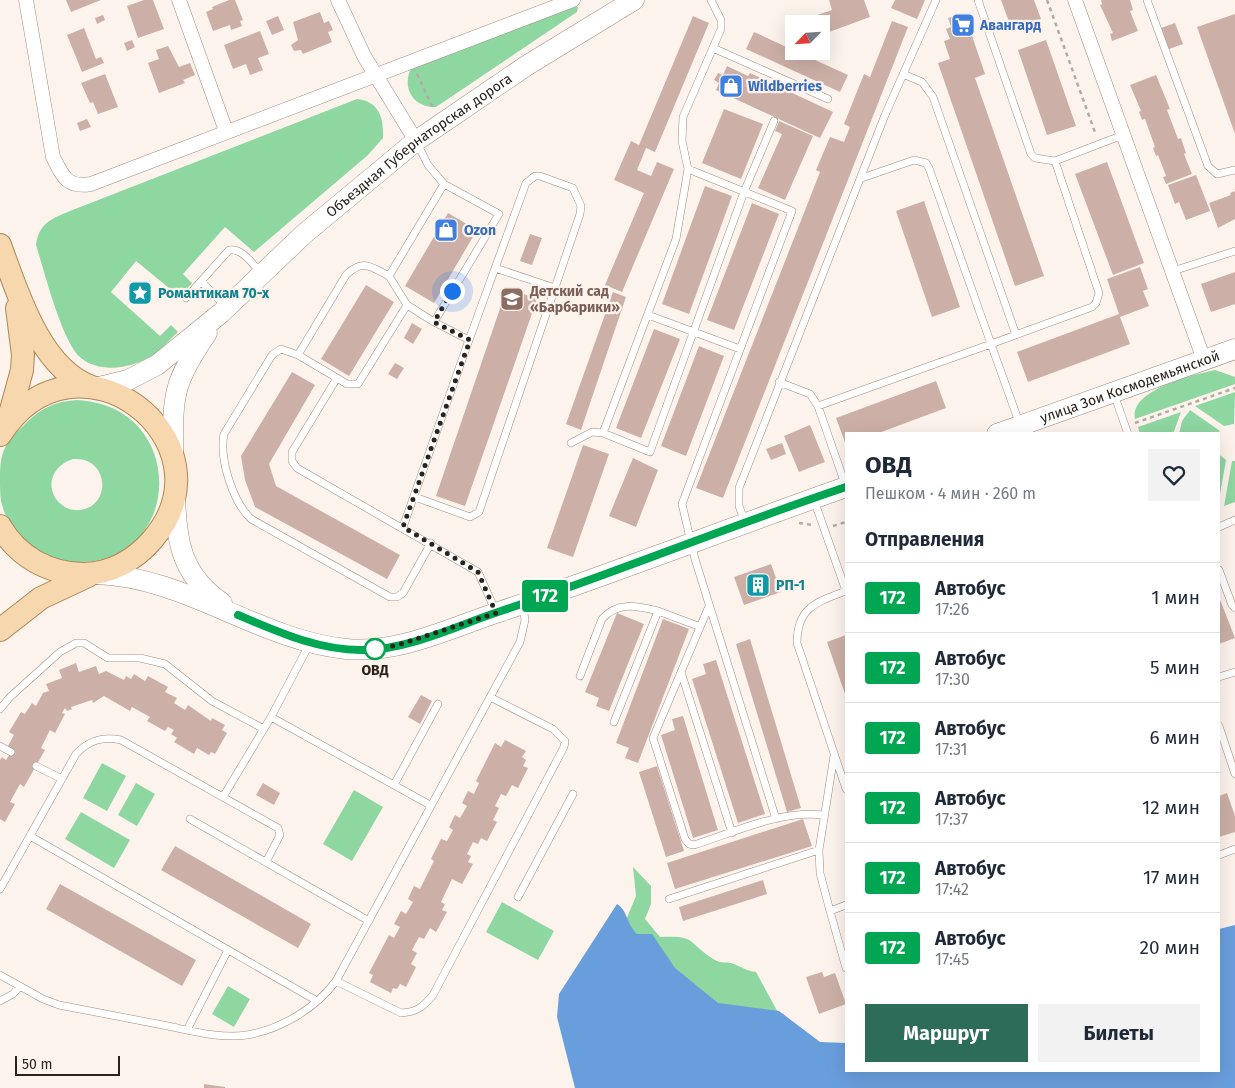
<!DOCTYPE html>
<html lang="ru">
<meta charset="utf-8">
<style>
:root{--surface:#fff;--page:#f2f2f3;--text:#1f2937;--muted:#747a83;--line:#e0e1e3;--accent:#2c6c59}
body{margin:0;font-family:"Fira Sans",sans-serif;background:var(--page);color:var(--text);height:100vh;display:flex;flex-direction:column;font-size:19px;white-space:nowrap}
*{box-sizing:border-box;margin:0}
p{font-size:16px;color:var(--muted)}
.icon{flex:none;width:28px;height:28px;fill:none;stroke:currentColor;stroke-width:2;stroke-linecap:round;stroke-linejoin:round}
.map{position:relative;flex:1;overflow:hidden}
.panel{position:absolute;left:845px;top:432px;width:375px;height:640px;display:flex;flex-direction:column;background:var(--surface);border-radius:0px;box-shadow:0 5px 20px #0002}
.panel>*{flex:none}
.badge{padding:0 10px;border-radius:4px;font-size:18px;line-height:32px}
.needle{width:32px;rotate:245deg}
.buttons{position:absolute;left:785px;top:15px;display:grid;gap:10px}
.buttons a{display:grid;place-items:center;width:45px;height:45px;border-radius:0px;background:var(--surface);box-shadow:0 5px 20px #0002;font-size:25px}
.scale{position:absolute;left:15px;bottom:12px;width:105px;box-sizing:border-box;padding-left:5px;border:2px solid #2b221c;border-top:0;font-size:14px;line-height:18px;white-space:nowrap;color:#2b221c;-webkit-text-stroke:4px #fdf3ed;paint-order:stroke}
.you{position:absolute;width:25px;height:25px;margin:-12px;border:4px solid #fff;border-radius:50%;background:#1a73e8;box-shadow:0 0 0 8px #1a73e833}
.map>.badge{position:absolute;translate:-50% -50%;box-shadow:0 0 0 2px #fff}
h2{padding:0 20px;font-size:19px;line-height:45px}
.round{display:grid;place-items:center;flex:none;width:52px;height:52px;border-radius:0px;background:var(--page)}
.overview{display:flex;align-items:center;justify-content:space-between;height:85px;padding:0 20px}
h1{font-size:24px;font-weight:700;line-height:38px}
.action{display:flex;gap:10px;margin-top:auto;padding:10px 20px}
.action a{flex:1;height:58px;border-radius:0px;background:var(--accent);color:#fff;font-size:20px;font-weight:700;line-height:58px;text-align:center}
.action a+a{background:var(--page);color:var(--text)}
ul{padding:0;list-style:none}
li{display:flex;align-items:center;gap:15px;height:70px;padding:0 20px;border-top:1px solid var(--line)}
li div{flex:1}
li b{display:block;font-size:19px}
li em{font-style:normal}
li .badge{min-width:55px;font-weight:700;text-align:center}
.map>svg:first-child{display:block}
.green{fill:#8ed7a1;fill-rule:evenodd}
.water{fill:#699edd}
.building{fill:#ccb0a7}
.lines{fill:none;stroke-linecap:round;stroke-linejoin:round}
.lane-casing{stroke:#a18b7c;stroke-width:8}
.street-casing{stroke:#a18b7c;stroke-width:15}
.secondary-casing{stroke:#a18b7c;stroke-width:21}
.primary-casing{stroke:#ac8656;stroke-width:24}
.path{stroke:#b4aaa4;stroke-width:2.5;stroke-dasharray:4 4;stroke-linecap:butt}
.lane{stroke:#fff;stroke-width:7}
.street{stroke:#fff;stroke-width:14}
.secondary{stroke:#fff;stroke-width:20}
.primary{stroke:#f7d7ad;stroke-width:22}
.line-casing{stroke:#fff;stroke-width:11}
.line{stroke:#00a651;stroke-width:8}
.walk{stroke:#2b221c;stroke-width:5;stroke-dasharray:0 9}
.stop-dot{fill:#fff;stroke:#00a651;stroke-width:2.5}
.labels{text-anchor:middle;stroke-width:4.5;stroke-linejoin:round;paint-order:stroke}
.shop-label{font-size:14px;font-weight:bold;fill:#366cbe;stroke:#fdf3ed;text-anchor:start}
.street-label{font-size:14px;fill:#2b221c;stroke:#fdf3ed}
.education-label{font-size:14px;font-weight:bold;fill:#785e54;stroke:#fdf3ed;text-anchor:start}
.culture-label{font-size:14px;font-weight:bold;fill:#0d838f;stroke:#fdf3ed;text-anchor:start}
.stop-label{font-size:14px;font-weight:bold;fill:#2b221c;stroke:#fdf3ed}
</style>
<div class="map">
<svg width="1235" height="1088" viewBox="0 0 1235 1088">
<rect width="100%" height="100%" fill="#fdf3ed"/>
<path class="green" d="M574,6L578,7L577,12L436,107C412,108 400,85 413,65Z
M357,99C379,101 384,118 383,138L368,155L254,252L225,227L183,274L192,283L180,297L136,261L111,292L160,336L171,325L178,332C170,339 162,349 153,355C134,368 100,374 81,358C62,343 44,270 36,245C39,223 51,219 70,211Z
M1215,370L1235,377V384L1135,419C1129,390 1193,375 1215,370Z
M1235,392L1234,424L1224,426L1195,406Z
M77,400C188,405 185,563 78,562C43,562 8,535 1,501C0,494 0,485 0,478C0,465 1,453 8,442C12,436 19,430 24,425C41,408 53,402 77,400ZM73,459C111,456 112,511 76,510C67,510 61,505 56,499C45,483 55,464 73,459Z
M1190,410L1220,431L1217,434H1179L1182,421Z
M1181,412L1173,434H1140L1138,427Z
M1219,454L1226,460L1219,500Z
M1232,461H1235V502L1224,506Z
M102,763L126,776L107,811L83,798Z
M136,783L155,794L137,826L118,815Z
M354,790L383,807L352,861L323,844Z
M81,812L130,840L114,868L65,839Z
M633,867L651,886V904L645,919L660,937C698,935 687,943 715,960C721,964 728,961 734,964C742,967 746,971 756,972L781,1018L715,1022L637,952L626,920L636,896Z
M502,902L554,931L538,960L486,932Z
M228,986L250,999L234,1027L212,1014Z"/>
<path class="water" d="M617,904C628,911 626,923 637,934H652L675,968L718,1003L779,1011L820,1042L846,1043V1071H1219V929L1235,925V1088H575L557,1017L559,994Z"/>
<path class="building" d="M66,0H101L71,12Z
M144,0H153L164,29L138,38L127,6Z
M229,0H235L243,20L240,21L242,26L231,30L230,25L213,31L206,12L213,9L212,7Z
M829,0H864L870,17L821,35V24H804L803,20L832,10Z
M895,0H925L917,19L891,8Z
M1001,0H1034L1041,19L1012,30Z
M1101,0H1130L1133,10L1130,11L1138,31L1112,41L1110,34L1113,33L1100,5L1102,4Z
M320,12L324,23L329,21L333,30L328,32L332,42L303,54L301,50L294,51L291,45L298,40L293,22Z
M1235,14V134L1197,27Z
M103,15L105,20L97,24L95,18Z
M959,15L962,23L967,21L985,74L975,78L1044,276L1015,286L938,63L950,59L944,41L950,39L946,29L951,27L948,18Z
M278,16L284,30L272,35L266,21Z
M693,16L709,23L655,152L646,148L637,170L651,176L657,162L674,169L622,292L605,285L644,193L614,180L631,141L639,145Z
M892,21L908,27L723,498L696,488L820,172L816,170L830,137L844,142L850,127L844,124L864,74L870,77Z
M1175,23L1183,44L1169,49L1161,28Z
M84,28L96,59L101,57L104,63L82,72L67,35Z
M260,31L269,54L258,58L263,70L250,75L246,64L233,69L224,45Z
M754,32L848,75L840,92L746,49Z
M132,40L135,47L127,51L124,43Z
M1046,40L1076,126L1047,135L1018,50Z
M168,46L179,67L190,63L195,75L183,80L185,83L159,93L148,63L159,59L156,50Z
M727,66L748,76L750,73L833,112L820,138L716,90L719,83L714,80L718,73L723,75Z
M105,74L118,107L98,114L93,102L90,103L81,83Z
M1156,75L1170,109L1167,110L1178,139L1181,138L1186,153L1184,154L1192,174L1166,184L1163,177L1166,176L1158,155L1156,156L1153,148L1155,147L1145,119L1142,120L1139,112L1141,111L1130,85Z
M724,109L763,124L741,179L702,163Z
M87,119L91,127L80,131L77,123Z
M779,121L813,136L785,200L758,188L782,134L775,131Z
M1107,162L1144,263L1113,275L1075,174Z
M1196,175L1210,211L1186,220L1179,202L1175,204L1168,185Z
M705,186L732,196L689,314L662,304Z
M1235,191V219L1218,228L1209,203L1231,195L1230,193Z
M924,201L960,307L932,317L896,211Z
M752,203L779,214L734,330L707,320Z
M448,213L477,230L434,303L405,286Z
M530,234L542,238L532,265L520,261Z
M1140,267L1148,289L1143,291L1149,306L1120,317L1130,344L1028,382L1017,352L1119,314L1107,279Z
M1235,272V304L1211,312L1201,284Z
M366,285L394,302L349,376L321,359Z
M507,288L537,299L465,506L436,496Z
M613,292L626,297L581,430L566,424Z
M412,323L422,329L413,344L404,338Z
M654,329L680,339L641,438L616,428Z
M699,346L724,356L686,456L661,446Z
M395,363L404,368L397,379L388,374Z
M292,372L315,385L269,464L276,486L400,555L387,579L255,507L245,480L241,456Z
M936,381L946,408L876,434H846V445L836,418Z
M810,425L825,462L799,472L784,436Z
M782,443L786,454L771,460L766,449Z
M583,445L609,454L573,557L547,548Z
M633,458L658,470L636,527L609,516Z
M771,564L781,592L744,605L734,577Z
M1219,597L1235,638L1219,644Z
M617,613L644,624L609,711L596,706L599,698L585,692Z
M663,619L689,629L638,763L625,758L629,748L616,743Z
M846,635V697L827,642Z
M750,639L801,808L787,812L736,644Z
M716,660L765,814L738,823L692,679L706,674L703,664Z
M76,663L79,672L96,666L99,674L106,671L124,680L126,676L131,679L134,674L145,681L148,676L168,687L165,692L177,698L174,703L185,710L188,705L211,721L212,718L225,725L222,730L227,733L215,754L211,752L209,755L197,748L194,754L174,742L177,738L171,734L174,730L168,727L165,731L147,721L150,717L132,707L130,711L104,696L93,703L92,700L71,707L72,709L67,711L65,708L62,713L65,714L55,733L50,730L41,748L45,750L24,787L20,784L10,802L15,804L5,822L0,819V760L2,757L6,760L13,749L8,746L14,735L9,732L21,712L25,714L32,703L36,706L43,693L49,691L46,684L62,678L59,670Z
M421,695L432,701L420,724L408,717Z
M683,716L718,830L693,838L661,735L675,730L672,719Z
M505,740L526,751L522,757L526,760L523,766L528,768L518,788L512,785L506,796L501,794L495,806L499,808L493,820L497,822L487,841L481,838L478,844L473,842L467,854L471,856L468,862L473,864L462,884L452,879L441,902L445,904L442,910L447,912L436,932L430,928L424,939L419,937L412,950L417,953L411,964L416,967L406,987L400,984L397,989L393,988L391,993L370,982L373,975L369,973L389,935L394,938L400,927L394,924L401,911L406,914L413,902L408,899L414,886L420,889L434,861L431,859L441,839L447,841L453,830L449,827L455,815L460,818L467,806L462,803L468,791L474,794L479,783L476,781L495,743L501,747Z
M657,766L684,851L666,857L639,772Z
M263,783L280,793L274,805L256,795Z
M1227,793L1235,816V832L1219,837V796Z
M803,819L812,846L675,889L667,863Z
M175,846L311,924L298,948L161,870Z
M763,880L767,894L683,921L679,907Z
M60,884L196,960L182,986L46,909Z
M822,972L824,977L835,973L846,1004L819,1014L806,977Z
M204,1084L225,1087V1088H204Z"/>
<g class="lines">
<g class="lane-casing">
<path id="lane" d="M978,0L1031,154L1035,158L1055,161
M1147,0L1208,166L1217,174L1235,170
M713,48L828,99
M903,74L922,82L933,97L1016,335
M417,143L428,165L444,184L499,214L434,322L407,305L358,384H347L337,378L292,452V461L297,468L478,572L496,612
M688,169L792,211L682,504L695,559L776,819
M495,268L555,288
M1173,271L1235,251
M389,276L407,305
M201,281L225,306
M186,298L229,250C243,248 252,264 261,273
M648,315L740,349
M298,355L337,378
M779,382L810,394L818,406
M1114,394L1128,434
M1020,425L991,344L1092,307L1096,303L1099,293L1055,161L1123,135
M603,433L650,452L744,192L774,121
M571,443L592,432L603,433L676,239L688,169L682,141L683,117L721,29V20L711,0
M845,484L818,406L991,344L929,168L926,163L914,160L862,178
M415,497L470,517L479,512L580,214L581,206L573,188L540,176H535L526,183L469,340
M814,500L846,591C817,602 797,607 797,643L846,789
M745,522L739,506V488L885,115L936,0
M403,527L469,340L434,322
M1219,527L1235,520
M431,543L403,593L397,597H390L251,519C233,502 219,459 224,434L272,355L281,349L298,355L346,275C363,258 371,267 389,276L444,184
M1219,570L1232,605L1235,608
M709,606L653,738L685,839L689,844L694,845C735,832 780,810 823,815
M681,672L732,833
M580,676L602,619C618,601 636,606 658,611
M1219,677L1235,672
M490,697L553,729L565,741L564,747L433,995C423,1007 417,1012 401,1013L336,981L520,642L525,620L523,607
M0,709L10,697L60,652L76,643H84L108,658H140L165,664L212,701L264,729
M271,717L430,805
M614,722L658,611L698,626
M1219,726L1235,774
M0,746L11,752
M36,766L62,779
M394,785L438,704
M223,797L271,717L309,645
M190,819L369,921
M30,836L317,1001
M819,850L834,756
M1219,855L1235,849
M0,889L76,754C89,740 103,736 121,740L278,828L280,835L266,862
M518,897L573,794
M669,899L819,850L820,873L830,911
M846,905L830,911L846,968
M0,975L43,999L59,1005C95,1012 131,1019 168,1026C192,1031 221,1039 247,1035C281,1029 315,1009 336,981
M0,1001L13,994L19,987
M187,1030L228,950"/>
</g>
<g class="street-casing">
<path id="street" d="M26,0L53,157C63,177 67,188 91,184L573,0
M179,0L226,131
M338,0L364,56L416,141
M1075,0L1204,360"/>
</g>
<g class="secondary-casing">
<g id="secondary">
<path id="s1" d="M95,388L128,380L157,365L221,313L304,234L416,141L526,66L634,0"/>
<path id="s2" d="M997,434L1235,349"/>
<path d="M173,458C173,397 171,385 207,333"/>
<path d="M175,494C176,541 181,575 222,603"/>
<path d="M97,574C186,577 259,640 346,649C399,654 450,628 499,612C616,572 730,528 846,487"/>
</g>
</g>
<g class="primary-casing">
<path id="primary" d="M0,245C17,291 40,369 92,387
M8,421L22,370L23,355L17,308
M0,435C76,316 236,441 153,539C135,560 112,573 84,574C49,574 18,557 0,526
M0,630L41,598L88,576"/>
</g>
<path class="path" d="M1047,0L1096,135
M417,74L434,110
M1135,423L1235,388
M799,523L813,525
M833,526L846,522"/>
<use href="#lane" class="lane"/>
<use href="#street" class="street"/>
<use href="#secondary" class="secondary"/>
<use href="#primary" class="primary"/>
</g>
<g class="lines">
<g class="line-casing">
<path id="line" d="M238,615C278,632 320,651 364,650C410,649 456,626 498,612C615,573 729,526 846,487"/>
</g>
<use href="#line" class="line"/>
<path class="walk" d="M375,649L398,645L496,613L478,572L403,527L470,340L434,322L452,291"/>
</g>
<defs>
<g id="supermarket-square" transform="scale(1.25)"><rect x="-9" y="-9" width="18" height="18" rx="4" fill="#3f7fe0" stroke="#fdf3ed"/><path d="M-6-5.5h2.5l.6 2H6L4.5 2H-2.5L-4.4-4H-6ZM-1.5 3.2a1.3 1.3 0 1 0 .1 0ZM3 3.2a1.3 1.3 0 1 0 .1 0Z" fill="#fff"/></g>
<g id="shop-square" transform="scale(1.25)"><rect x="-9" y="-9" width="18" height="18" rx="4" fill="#3f7fe0" stroke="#fdf3ed"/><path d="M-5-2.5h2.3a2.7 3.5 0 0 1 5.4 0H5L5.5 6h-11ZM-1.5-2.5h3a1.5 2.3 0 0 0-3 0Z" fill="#fff"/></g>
<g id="sight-square" transform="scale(1.25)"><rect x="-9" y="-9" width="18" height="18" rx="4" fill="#0f9aa8" stroke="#fdf3ed"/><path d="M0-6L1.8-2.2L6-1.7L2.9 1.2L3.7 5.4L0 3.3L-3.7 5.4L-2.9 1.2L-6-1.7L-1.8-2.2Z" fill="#fff"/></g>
<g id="school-square" transform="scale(1.25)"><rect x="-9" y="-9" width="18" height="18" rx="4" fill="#8d6e63" stroke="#fdf3ed"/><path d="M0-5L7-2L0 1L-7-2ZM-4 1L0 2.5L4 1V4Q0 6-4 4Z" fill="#fff"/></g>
<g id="building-square" transform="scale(1.25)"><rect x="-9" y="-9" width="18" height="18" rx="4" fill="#0f9aa8" stroke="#fdf3ed"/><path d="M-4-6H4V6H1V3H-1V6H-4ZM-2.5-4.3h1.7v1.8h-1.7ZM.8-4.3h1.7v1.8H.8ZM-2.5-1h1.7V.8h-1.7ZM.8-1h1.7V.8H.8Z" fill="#fff"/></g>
</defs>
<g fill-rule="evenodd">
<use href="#supermarket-square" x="963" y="25"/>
<use href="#shop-square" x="731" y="86"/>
<use href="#shop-square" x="446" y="230"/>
<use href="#sight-square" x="140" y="293"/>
<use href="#school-square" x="512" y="299"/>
<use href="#building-square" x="758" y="585"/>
</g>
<circle class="stop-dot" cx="375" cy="649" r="10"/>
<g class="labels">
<g class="shop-label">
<text x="980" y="30">Авангард</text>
<text x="748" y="91">Wildberries</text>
<text x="464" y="235">Ozon</text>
</g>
<g class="street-label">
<text dy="5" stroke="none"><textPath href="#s1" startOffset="409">Объездная Губернаторская дорога</textPath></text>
<text dy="5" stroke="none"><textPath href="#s2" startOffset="141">улица Зои Космодемьянской</textPath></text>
</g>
<g class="education-label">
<text x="530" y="296">Детский сад<tspan x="530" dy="16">«Барбарики»</tspan></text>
</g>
<g class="culture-label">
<text x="158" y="298">Романтикам 70-х</text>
<text x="776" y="590">РП-1</text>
</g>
<g class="stop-label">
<text x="375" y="675">ОВД</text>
</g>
</g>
</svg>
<div class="buttons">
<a><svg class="needle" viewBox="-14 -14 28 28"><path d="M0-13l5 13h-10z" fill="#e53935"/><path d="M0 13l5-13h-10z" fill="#747a83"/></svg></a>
</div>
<div class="scale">50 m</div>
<div class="you" style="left:452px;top:291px"></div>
<b class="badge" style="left:545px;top:596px;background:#00a651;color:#fff">172</b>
<section class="panel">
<div class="overview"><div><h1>ОВД</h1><p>Пешком · 4 мин · 260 m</p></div><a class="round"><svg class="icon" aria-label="heart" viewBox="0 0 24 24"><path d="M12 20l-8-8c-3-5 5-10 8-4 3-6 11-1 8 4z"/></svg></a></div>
<h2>Отправления</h2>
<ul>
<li><span class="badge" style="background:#00a651;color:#fff">172</span><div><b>Автобус</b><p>17:26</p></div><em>1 мин</em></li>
<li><span class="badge" style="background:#00a651;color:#fff">172</span><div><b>Автобус</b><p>17:30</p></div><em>5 мин</em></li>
<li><span class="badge" style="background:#00a651;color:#fff">172</span><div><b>Автобус</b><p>17:31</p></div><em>6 мин</em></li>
<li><span class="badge" style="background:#00a651;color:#fff">172</span><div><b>Автобус</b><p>17:37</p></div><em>12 мин</em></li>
<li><span class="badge" style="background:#00a651;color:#fff">172</span><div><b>Автобус</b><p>17:42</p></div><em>17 мин</em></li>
<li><span class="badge" style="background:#00a651;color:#fff">172</span><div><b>Автобус</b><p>17:45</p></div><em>20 мин</em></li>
</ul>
<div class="action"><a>Маршрут</a><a>Билеты</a></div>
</section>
</div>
